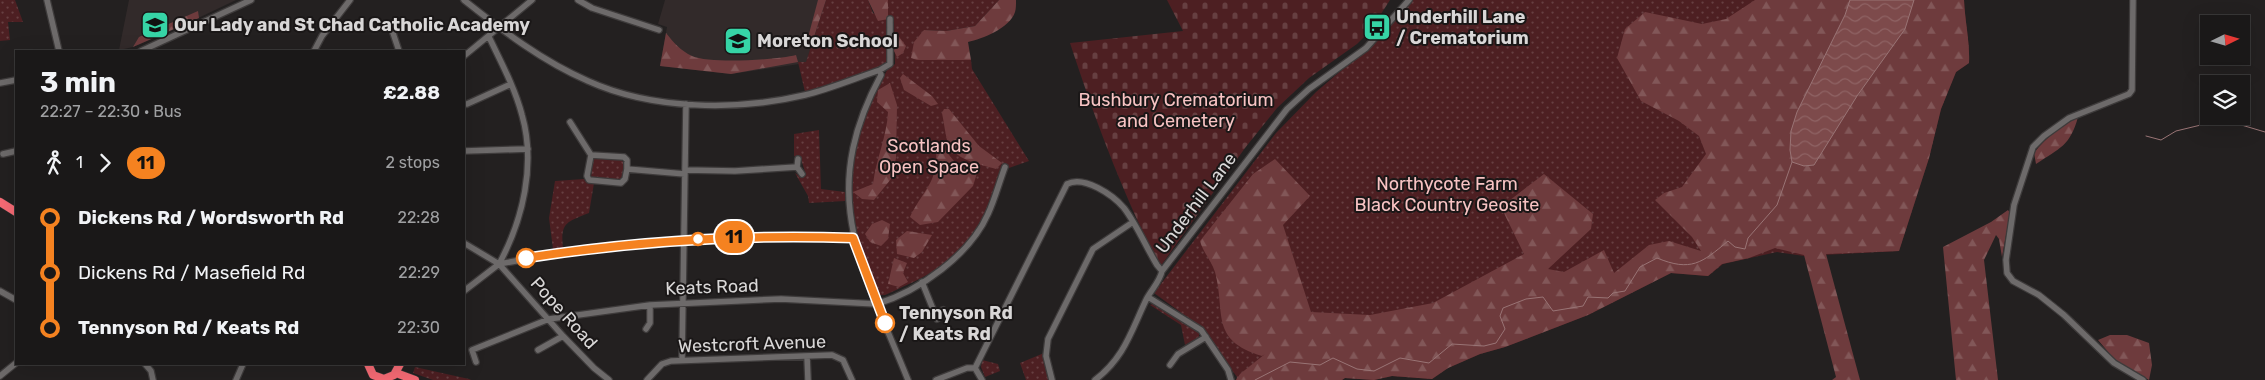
<!DOCTYPE html>
<meta charset="utf-8">
<style>
:root{--surface:#1a1818;--page:#272525;--text:#f1f3f6;--muted:#9fa0a2;--line:#383737}
body{margin:0;font-family:Rubik,sans-serif;background:var(--page);color:var(--text);height:100vh;display:flex;flex-direction:column;font-size:19px;white-space:nowrap}
*{box-sizing:border-box;margin:0}
p{font-size:16px;color:var(--muted)}
.icon{flex:none;width:28px;height:28px;fill:none;stroke:currentColor;stroke-width:2;stroke-linecap:round;stroke-linejoin:round}
.map{position:relative;flex:1;overflow:hidden}
.side{position:absolute;left:15px;top:50px;width:450px;height:315px;display:flex;flex-direction:column;background:var(--surface);border-radius:0px;box-shadow:0 5px 20px #0002,0 0 0 1px var(--line)}
.side>*{flex:none}
.badge{padding:0 10px;border-radius:16px;font-size:18px;line-height:32px}
.needle{width:32px;rotate:85deg}
.fabs{position:absolute;left:2200px;top:15px;display:grid;gap:10px}
.fabs a{display:grid;place-items:center;width:50px;height:50px;border-radius:0px;background:var(--surface);box-shadow:0 5px 20px #0002,0 0 0 1px var(--line);font-size:25px}
.map>.badge{position:absolute;translate:-50% -50%;box-shadow:0 0 0 2px #fff}
.legs{display:flex;align-items:center;gap:8px;height:55px;padding:0 25px;font-size:16px}
.legs p{margin-inline-start:auto}
.summary{display:flex;align-items:center;justify-content:space-between;height:85px;padding:0 25px}
h1{font-size:28px;font-weight:700;line-height:38px}
ul{padding:0 25px;list-style:none}
li{display:flex;align-items:center;gap:18px;height:55px;font-size:19px}
li i{display:grid;place-items:center;width:8px;height:100%;margin:0 6px;background:currentColor}
li i::after{content:'';width:12px;height:12px;margin:-6px;border:4px solid;border-radius:50%;background:var(--surface)}
li p{margin-inline-start:auto}
li:first-child i{background:linear-gradient(#0000 50%,currentColor 0)}
li:last-child i{background:linear-gradient(currentColor 50%,#0000 0)}
.map>svg:first-child{display:block}
.built{fill:#322a2a}
.grass{fill:url(#grass-dots)}
.forest{fill:url(#forest-firs)}
.cemetery{fill:url(#cemetery-stones)}
.water{fill:url(#water-waves);stroke:#997475}
.lines{fill:none;stroke-linecap:round;stroke-linejoin:round}
.stream{stroke:#997475;stroke-width:1}
.minor-casing{stroke:#3e3b3b;stroke-width:8}
.highway-casing{stroke:#3e3b3b;stroke-width:9}
.minor{stroke:#6d6a6a;stroke-width:5.5}
.highway{stroke:#f66a74;stroke-width:8}
.line-1-casing{stroke:#fff;stroke-width:11}
.line-1{stroke:#f58220;stroke-width:8}
.stop-1-dot{fill:#fff;stroke:#f58220;stroke-width:2.5}
.labels{text-anchor:middle;stroke-width:4;stroke-linejoin:round;paint-order:stroke}
.poi-label{font-size:18px;font-weight:bold;fill:#d9d7d7;stroke:#1a1717;text-anchor:start}
.park-label{font-size:18px;fill:#f8c3c3;stroke:#1a1717}
.street-label{font-size:18px;fill:#d9d7d7;stroke:#1a1717}
.stop-label{font-size:18px;font-weight:bold;fill:#d9d7d7;stroke:#1a1717;text-anchor:start}
</style>
<div class="map">
<svg width="2265" height="380" viewBox="0 0 2265 380">
<defs>
<pattern id="grass-dots" width="8" height="8" patternUnits="userSpaceOnUse" patternTransform="scale(1.25)"><rect width="8" height="8" fill="#4d1f22"/><path d="M2 2h.1M6 6h.1" fill="none" stroke="#663f41" stroke-width="1.8" stroke-linecap="round"/></pattern>
<pattern id="forest-firs" width="22" height="20" patternUnits="userSpaceOnUse" patternTransform="scale(1.25)"><rect width="22" height="20" fill="#6e3b3d"/><path d="M5 1l3.5 6h-7zM16 11l3.5 6h-7z" fill="#825758"/></pattern>
<pattern id="cemetery-stones" width="16" height="16" patternUnits="userSpaceOnUse" patternTransform="scale(1.25)"><rect width="16" height="16" fill="#4d1f22"/><path d="M2 7V4a2 2 0 0 1 4 0v3zM10 15v-3a2 2 0 0 1 4 0v3z" fill="#663f41"/></pattern>
<pattern id="water-waves" width="16" height="10" patternUnits="userSpaceOnUse" patternTransform="scale(1.25)"><rect width="16" height="10" fill="#7d4a4b"/><path d="M0 5q4-4 8 0t8 0" fill="none" stroke="#8f6364"/></pattern>
</defs>
<rect width="100%" height="100%" fill="#232020"/>
<path class="built" d="M129,0H236L175,29L133,47L119,50Z
M665,0H826L806,63L731,74L660,66L667,27L658,24Z"/>
<path class="grass" d="M0,0H15L23,22H8L10,40L0,41Z
M826,0H868L873,13L888,19V0H999L975,26L946,31L924,30L917,60H971L972,69L1029,161L1009,168L1002,164C993,197 982,236 953,258C933,274 909,284 885,295H877C850,249 844,180 860,130C866,109 878,90 887,70L895,64L894,20L888,19L889,64L805,92L798,62H806Z
M1410,0H1964C1965,22 1970,42 1969,63L1956,72L1941,109L1929,158L1899,251L1804,256L1777,252L1723,264L1708,276L1671,273L1588,315L1505,347L1480,354L1448,368L1432,379L1392,376L1374,380L1345,378L1342,380H1236L1237,377L1198,325L1154,293L1276,133L1316,92L1378,39Z
M819,130L821,189L845,192V201L809,203L808,196L795,173L801,177L805,172L801,159L794,156V134Z
M593,157L621,159L625,165L621,180L591,177Z
M584,179L585,181L594,183L589,213C567,222 560,222 563,248L553,249L549,218L555,181Z
M1155,303L1199,333V337L1185,345L1181,325L1150,305Z
M1044,353L1050,380H1026L1020,363Z
M982,360L998,364L1000,371L985,377L981,367Z
M415,367L469,379L471,380H433L413,373Z"/>
<path class="forest" d="M818,0H826L810,49L806,45Z
M868,0H888V19L878,21Z
M999,0H1016C1016,4 1016,9 1015,12C1010,28 982,39 968,42L971,60H917L911,58L914,42L924,30L946,31L975,26Z
M1755,0H1964C1965,22 1970,42 1969,63L1956,72L1941,109L1929,158L1899,251L1826,254L1860,380H1832L1836,377L1804,255L1775,248L1749,258L1722,264L1708,276L1671,273L1588,315L1505,347L1480,354L1448,368L1432,379L1392,376L1374,380L1345,378L1342,380H1236L1240,374L1265,354L1262,356C1209,340 1226,313 1215,272C1211,260 1203,252 1200,241L1253,174L1275,159L1310,196L1283,225L1311,312L1370,315L1433,303L1524,254L1501,207L1544,174L1593,214L1591,229L1548,269L1564,272L1604,250L1614,273L1649,245L1669,241L1701,251L1692,237L1655,200L1664,193L1682,187L1706,154L1699,136L1679,121L1641,101L1617,58L1625,29L1645,12L1702,24L1726,19Z
M198,11L199,18L133,47L139,37Z
M666,33C673,42 681,51 692,56C710,64 776,60 796,55L798,62L731,74L660,66Z
M897,34L906,46L903,53L897,57L894,51Z
M903,74L932,96L938,104L931,106L904,90L900,78Z
M890,83L897,105L896,158L891,179L874,200L862,199L853,192L873,184C876,159 887,136 888,112L877,102L878,90Z
M944,109H949L979,146L1002,163L996,169C980,164 952,160 947,140C945,132 944,123 942,113Z
M2078,117C2070,146 2060,148 2036,164L2034,153C2046,137 2061,127 2078,117Z
M941,145L958,166L978,170L973,186L938,222L920,225L910,217C922,191 939,182 936,150Z
M2008,210L2010,213L2002,257L1999,239L1996,235L1984,260L1998,380H1956L1943,247L1991,222Z
M882,220L890,224L888,239L881,246L870,242L865,234L872,224Z
M907,231L932,235L922,252L914,258L897,254L896,240Z
M894,258L907,263L903,273L908,282L899,287L888,284Z
M2110,335H2127L2149,343L2152,365L2149,380L2115,360L2098,340Z"/>
<path class="cemetery" d="M1167,0H1390L1370,31L1357,44L1309,78L1277,108L1245,148L1160,267C1122,192 1096,122 1070,43L1183,31Z"/>
<path class="water" d="M1850,0H1914L1905,29L1857,96L1814,165L1804,166L1792,162L1790,150L1791,131L1797,112L1845,15Z"/>
<g class="lines">
<path class="stream" d="M2208,124L2228,121L2265,132
M2146,136L2161,140L2176,131L2205,124
M1255,380L1290,362L1320,365L1333,358L1357,369L1374,371L1400,358L1429,363L1452,344L1484,346L1496,343L1505,329L1500,316L1503,308L1526,299L1543,297L1553,311L1583,306L1588,297L1608,298L1613,293L1625,291L1640,267L1657,258C1691,272 1702,263 1728,241L1735,247L1745,249L1748,238L1777,205L1792,162"/>
<g class="minor-casing">
<path id="minor" d="M47,0L59,51
M464,0C503,31 542,61 588,81C652,110 737,111 805,95C830,89 856,78 880,70L890,64V19
M578,0L592,8L659,30
M2133,0L2132,90L2129,94L2069,118L2044,136L2033,147L2014,205L2006,260L2007,273L2013,281L2039,295L2064,315L2114,363L2143,380
M393,33L399,51
M489,37C501,62 515,88 522,115C536,164 523,220 499,264
M141,51L251,0
M314,51L322,36L350,0
M464,56L532,0
M880,70L881,75C816,195 862,266 908,380
M0,83L16,80
M467,104L511,84
M570,122L591,155L587,176L589,180L621,183L625,179L627,169L685,174
M464,151L528,149
M3,154L16,151
M591,155L624,157L627,160V169
M797,167L798,159
M685,170L735,171L797,167L802,174
M464,243L499,264L563,336L594,368L609,380
M922,282L937,319
M0,291L16,300
M464,291L499,264L588,248L752,236L853,238
M1148,297L1201,330L1228,370L1231,380
M935,313L943,310
M646,329L650,323V305
M538,350L563,336
M807,356L808,380
M682,360L686,104
M476,362L472,350L549,319L650,305L781,299L877,304C919,291 970,255 988,214C995,199 999,183 1005,167
M145,364L151,371L153,380
M1170,365L1178,354L1206,337
M975,368L1067,184C1084,175 1113,195 1124,208C1137,225 1146,247 1157,265L1162,271
M975,368L982,380
M0,376L16,363
M236,380L243,364
M647,380L662,364L671,361L832,355L843,360L852,380
M936,380L967,368H975
M1052,380L1046,356L1048,339L1093,249L1133,222
M1095,380C1125,357 1131,331 1147,298C1152,289 1160,281 1162,271L1287,109L1309,89L1366,48L1409,0"/>
</g>
<g class="highway-casing">
<path id="highway" d="M0,202L16,212
M368,364L373,375L384,379L394,375L400,364
M396,373L415,380"/>
</g>
<use href="#minor" class="minor"/>
<use href="#highway" class="highway"/>
</g>
<g class="lines">
<g class="line-1-casing">
<path id="line-1" d="M526,258C635,241 742,234 853,238L885,323"/>
</g>
<use href="#line-1" class="line-1"/>
</g>
<defs>
<g id="school-square" transform="scale(1.4375)"><rect x="-9" y="-9" width="18" height="18" rx="4" fill="#36d4a6" stroke="#1a1717"/><path d="M0-5L7-2L0 1L-7-2ZM-4 1L0 2.5L4 1V4Q0 6-4 4Z" fill="#111"/></g>
<g id="bus-square" transform="scale(1.4375)"><rect x="-9" y="-9" width="18" height="18" rx="4" fill="#36d4a6" stroke="#1a1717"/><path d="M-5-6H5V4H4V6H2V4H-2V6H-4V4H-5ZM-3.5-4V0h7V-4ZM-3.5 1.2v1.5H-2V1.2ZM2 1.2v1.5H3.5V1.2Z" fill="#111"/></g>
</defs>
<g fill-rule="evenodd">
<use href="#school-square" x="155" y="25"/>
<use href="#bus-square" x="1377" y="27"/>
<use href="#school-square" x="738" y="41"/>
</g>
<g class="stop-1-dot">
<circle cx="698" cy="239" r="6"/>
<circle cx="526" cy="258" r="9"/>
<circle cx="885" cy="323" r="9"/>
</g>
<g class="labels">
<g class="poi-label">
<text x="1396" y="23">Underhill Lane<tspan x="1396" dy="21">/ Crematorium</tspan></text>
<text x="174" y="31">Our Lady and St Chad Catholic Academy</text>
<text x="757" y="47">Moreton School</text>
</g>
<g class="park-label">
<text x="1176" y="106">Bushbury Crematorium<tspan x="1176" dy="21">and Cemetery</tspan></text>
<text x="929" y="152">Scotlands<tspan x="929" dy="21">Open Space</tspan></text>
<text x="1447" y="190">Northycote Farm<tspan x="1447" dy="21">Black Country Geosite</tspan></text>
</g>
<g class="street-label">
<text transform="translate(1196 203) rotate(-53)" y="6">Underhill Lane</text>
<text transform="translate(712 287) rotate(-2)" y="6">Keats Road</text>
<text transform="translate(564 313) rotate(48)" y="6">Pope Road</text>
<text transform="translate(752 344) rotate(-2)" y="6">Westcroft Avenue</text>
</g>
<g class="stop-label">
<text x="899" y="319">Tennyson Rd<tspan x="899" dy="21">/ Keats Rd</tspan></text>
</g>
</g>
</svg>
<div class="fabs">
<a><svg class="needle" viewBox="-14 -14 28 28"><path d="M0-13l5 13h-10z" fill="#e53935"/><path d="M0 13l5-13h-10z" fill="#9fa0a2"/></svg></a>
<a><svg class="icon" aria-label="layers" viewBox="0 0 24 24"><path d="M12 4l9 5-9 5-9-5zM3 14l9 5 9-5"/></svg></a>
</div>
<b class="badge" style="left:734px;top:237px;background:#f58220;color:#111">11</b>
<section class="side">
<div class="summary"><div><h1>3 min</h1><p>22:27 – 22:30 · Bus</p></div><b>£2.88</b></div>
<div class="legs"><svg class="icon" aria-label="walk" viewBox="0 0 24 24"><circle cx="13" cy="4" r="2"/><path d="M13 8l-2 6 4 7M11 14l-3 7M7 12l3-4h3l4 4"/></svg>1<svg class="icon" aria-label="forward" viewBox="0 0 24 24"><path d="M9 5l7 7-7 7"/></svg><b class="badge" style="background:#f58220;color:#111">11</b><p>2 stops</p></div>
<ul>
<li><i style="color:#f58220"></i><b>Dickens Rd / Wordsworth Rd</b><p>22:28</p></li>
<li><i style="color:#f58220"></i><span>Dickens Rd / Masefield Rd</span><p>22:29</p></li>
<li><i style="color:#f58220"></i><b>Tennyson Rd / Keats Rd</b><p>22:30</p></li>
</ul>
</section>
</div>
